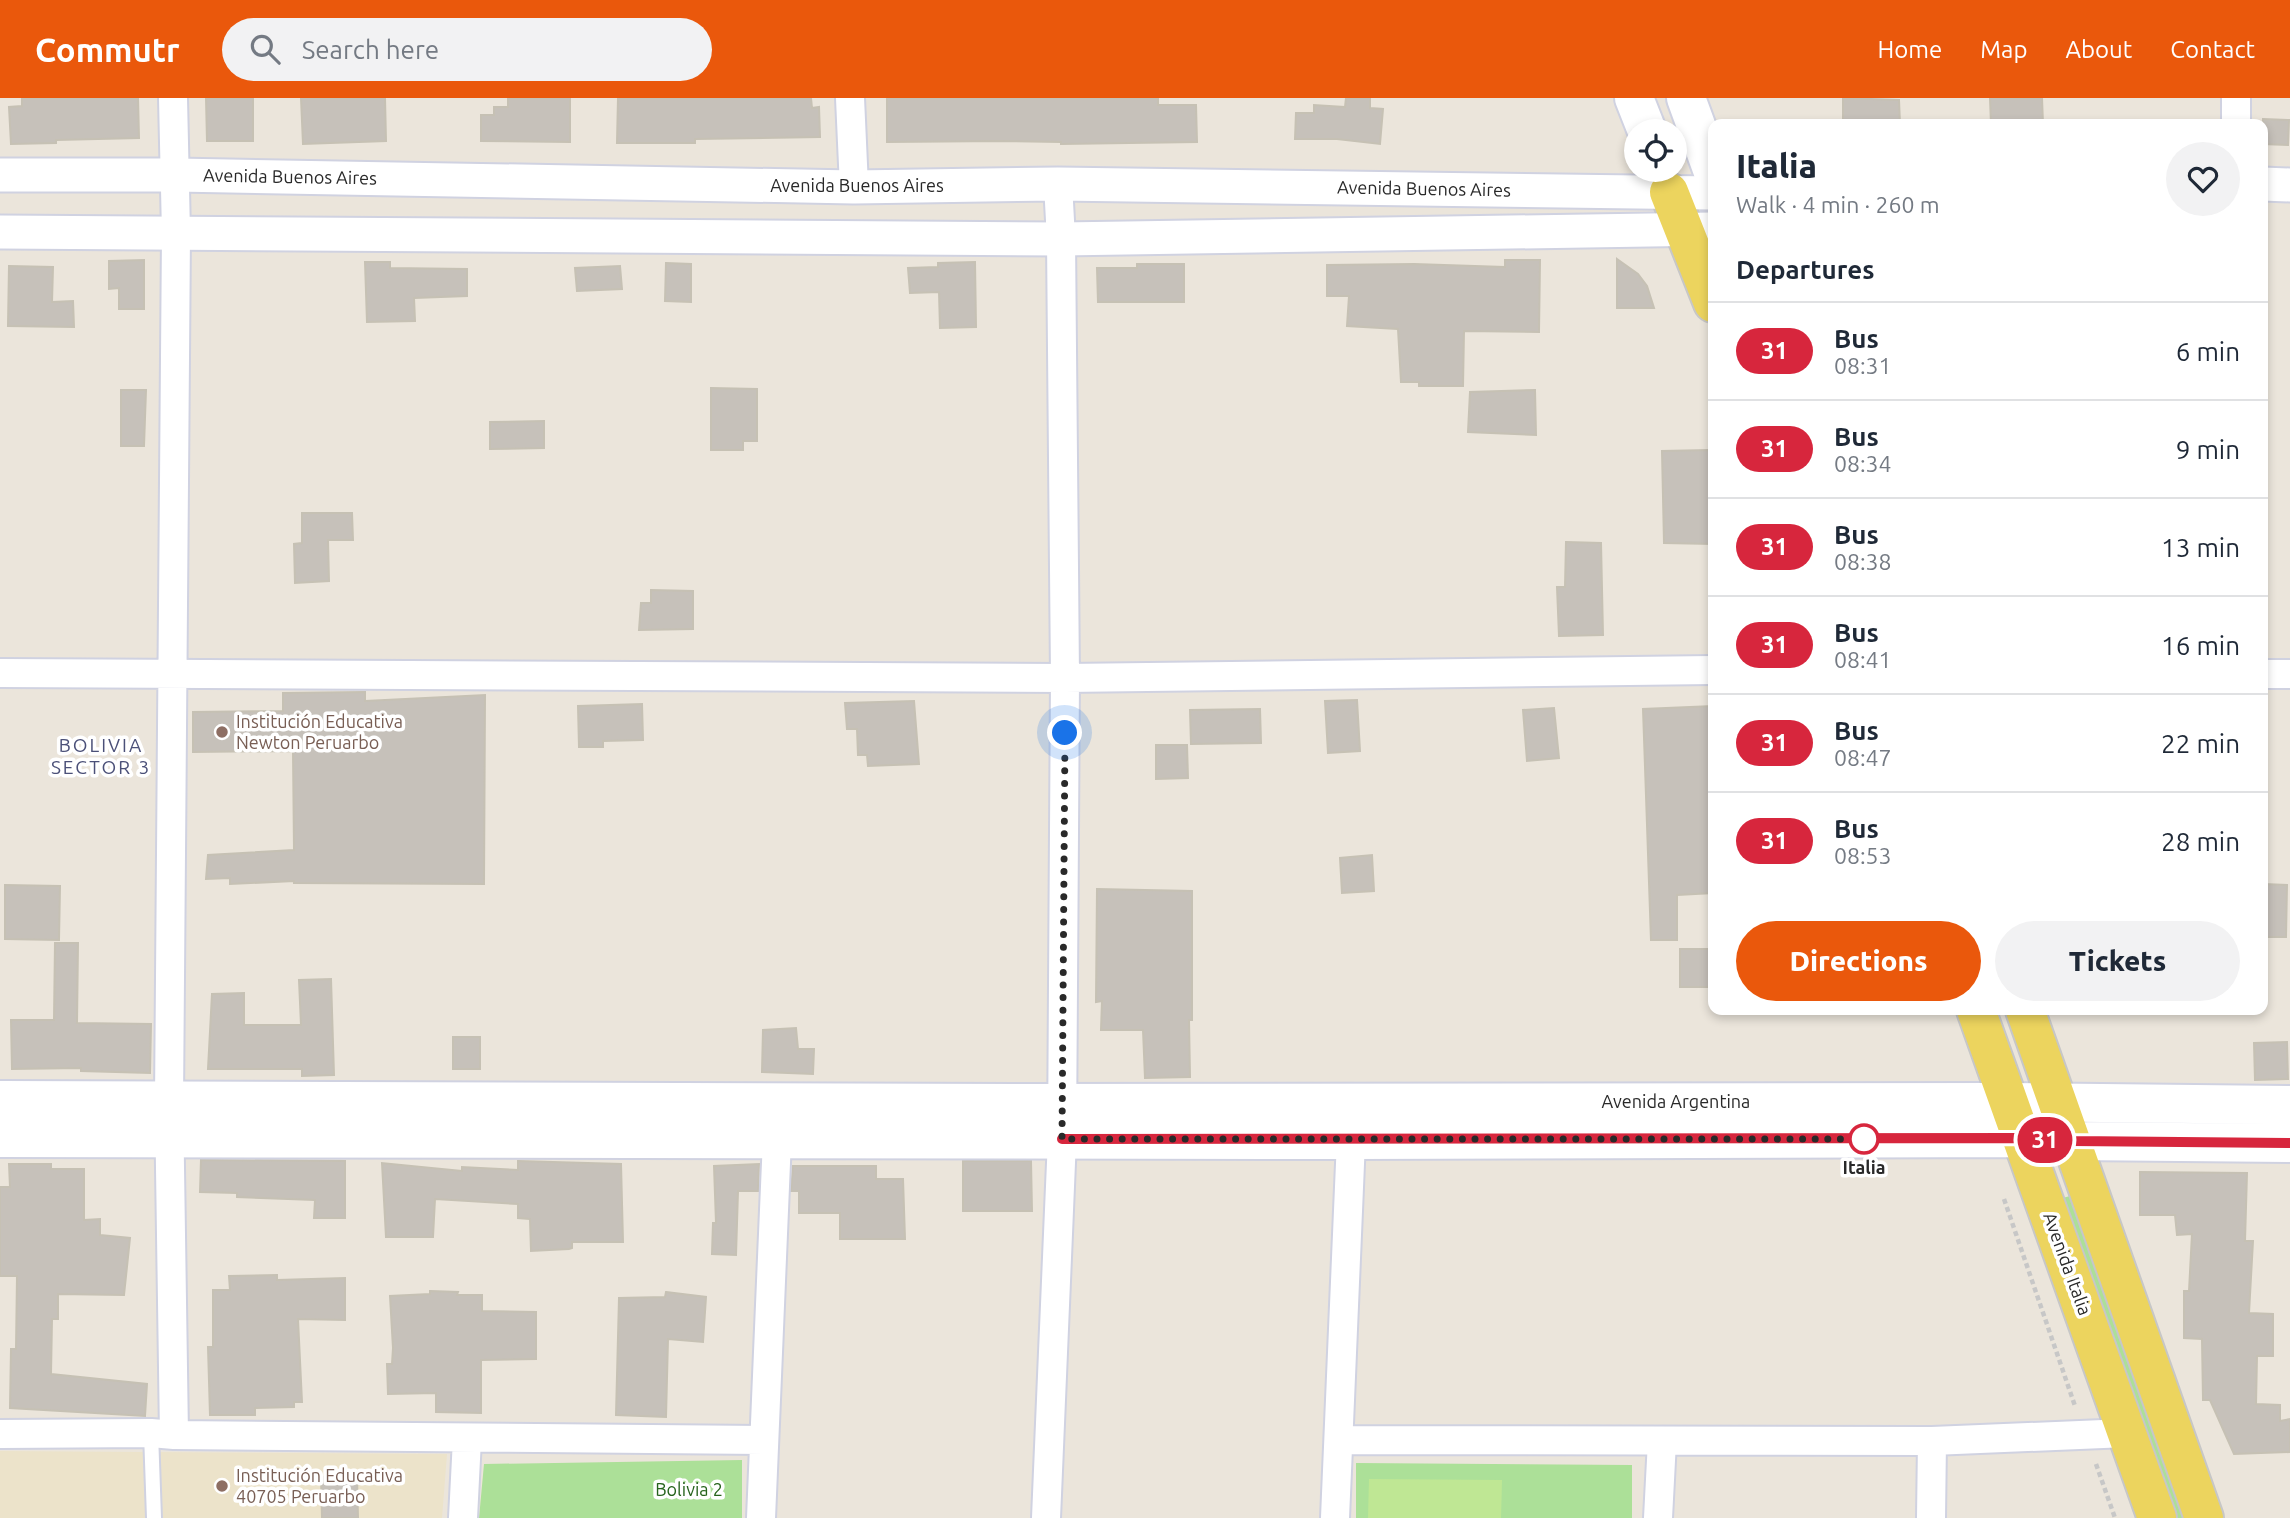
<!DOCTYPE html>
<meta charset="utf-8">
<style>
:root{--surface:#fff;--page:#f2f2f3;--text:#1f2937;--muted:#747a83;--line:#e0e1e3;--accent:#ea580c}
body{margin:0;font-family:Ubuntu,sans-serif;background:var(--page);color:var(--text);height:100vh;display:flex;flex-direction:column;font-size:26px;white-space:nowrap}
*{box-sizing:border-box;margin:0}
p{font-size:23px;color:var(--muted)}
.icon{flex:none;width:38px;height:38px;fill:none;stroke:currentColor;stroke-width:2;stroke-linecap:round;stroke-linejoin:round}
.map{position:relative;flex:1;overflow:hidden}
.side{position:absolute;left:1708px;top:21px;width:560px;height:896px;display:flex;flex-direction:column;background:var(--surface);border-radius:14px;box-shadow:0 4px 10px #0003}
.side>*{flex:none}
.badge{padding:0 14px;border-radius:23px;font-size:24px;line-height:46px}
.fabs{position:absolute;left:1624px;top:21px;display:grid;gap:14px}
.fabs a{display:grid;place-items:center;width:63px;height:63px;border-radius:50%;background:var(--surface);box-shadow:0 4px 10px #0003;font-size:35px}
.you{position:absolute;width:35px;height:35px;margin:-18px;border:5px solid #fff;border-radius:50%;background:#1a73e8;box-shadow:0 0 0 10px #1a73e833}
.map>.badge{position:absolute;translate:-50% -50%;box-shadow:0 0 0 4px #fff}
h2{padding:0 28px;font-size:26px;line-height:63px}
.round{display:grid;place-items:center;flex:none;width:74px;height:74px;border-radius:37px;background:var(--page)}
.head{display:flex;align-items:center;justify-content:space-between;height:119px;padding:0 28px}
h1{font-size:33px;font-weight:800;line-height:52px}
.cta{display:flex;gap:14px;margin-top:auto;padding:14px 28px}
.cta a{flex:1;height:80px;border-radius:42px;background:var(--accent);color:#fff;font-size:28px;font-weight:800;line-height:80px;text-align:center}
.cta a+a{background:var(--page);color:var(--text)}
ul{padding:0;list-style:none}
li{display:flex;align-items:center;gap:21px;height:98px;padding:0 28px;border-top:2px solid var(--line)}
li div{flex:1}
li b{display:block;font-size:26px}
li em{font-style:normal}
li .badge{min-width:77px;font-weight:700;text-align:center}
header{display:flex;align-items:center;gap:42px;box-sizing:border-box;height:98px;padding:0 35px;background:var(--accent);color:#fff}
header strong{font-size:33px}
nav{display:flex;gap:38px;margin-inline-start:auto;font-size:24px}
.search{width:490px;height:63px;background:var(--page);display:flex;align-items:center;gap:18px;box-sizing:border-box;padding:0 24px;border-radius:38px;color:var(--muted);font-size:26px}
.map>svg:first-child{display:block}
.education{fill:#ece3ca}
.green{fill:#ace098}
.pitch{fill:#bfe794}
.building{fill:#c6c1ba;stroke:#c6c1b4;stroke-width:2}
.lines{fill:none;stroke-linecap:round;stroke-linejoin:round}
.service-casing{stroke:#d0d2e1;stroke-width:18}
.minor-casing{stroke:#d0d2e1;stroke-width:32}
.tertiary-casing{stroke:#d0d2e1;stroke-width:37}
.secondary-casing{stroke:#d0d2e1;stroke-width:42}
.primary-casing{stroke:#c7c7c7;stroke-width:42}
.path{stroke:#c7c7c7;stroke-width:4.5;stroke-dasharray:5 3.5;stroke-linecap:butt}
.service{stroke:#fff;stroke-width:14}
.minor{stroke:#fff;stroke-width:28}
.tertiary{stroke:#fff;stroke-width:33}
.secondary{stroke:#fff;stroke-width:38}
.primary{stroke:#ecd45e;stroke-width:38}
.line-casing{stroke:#fff;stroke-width:16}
.line{stroke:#d7263d;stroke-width:10}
.walk{stroke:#292929;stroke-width:7;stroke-dasharray:0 12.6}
.education-dot{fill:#8d6e63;stroke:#fff;stroke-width:2.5}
.stop-dot{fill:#fff;stroke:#d7263d;stroke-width:3.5}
.labels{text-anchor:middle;stroke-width:7;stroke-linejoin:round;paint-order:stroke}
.street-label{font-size:18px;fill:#292929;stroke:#fff}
.education-label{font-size:18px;fill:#785e54;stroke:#fff;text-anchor:start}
.stop-label{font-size:18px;font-weight:bold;fill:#292929;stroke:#fff}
.park-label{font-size:18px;fill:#26631c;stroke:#fff}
.neighbourhood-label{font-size:19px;letter-spacing:2px;fill:#4b5078;stroke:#fff}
</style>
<header>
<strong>Commutr</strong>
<div class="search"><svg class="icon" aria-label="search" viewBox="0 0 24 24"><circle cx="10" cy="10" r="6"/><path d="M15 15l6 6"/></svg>Search here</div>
<nav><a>Home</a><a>Map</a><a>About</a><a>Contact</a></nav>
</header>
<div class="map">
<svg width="2290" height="1420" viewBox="0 0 2290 1420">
<rect width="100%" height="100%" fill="#ebe5db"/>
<path class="education" d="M0,1353L447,1356L442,1420H0Z"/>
<path class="green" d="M2070,1098L2186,1420H2173L2059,1101Z
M742,1362V1420H479L484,1366Z
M1356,1365L1632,1367V1420H1356Z"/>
<path class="pitch" d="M1369,1381L1502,1382L1501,1420H1368Z"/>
<path class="building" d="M22,0H138L139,40L56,42V45L11,46L9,9L22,8Z
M206,0H253V43H207Z
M301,0H385L386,43L303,46Z
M508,0H570V44L481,43V17H494V9H508Z
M618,0H811L812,10L819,9L820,39L695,41V45H617Z
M887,0H1158V7H1196L1197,44L1061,46V44L1001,43L887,44Z
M1346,0H1370V10L1383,11L1380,46L1337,41H1295L1296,15H1314V7L1345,9Z
M1843,0L1899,2L1900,26H1843Z
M1990,0H2042L2043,26H1991Z
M2263,21L2289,22L2288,47L2263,46Z
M1617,161L1638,176L1647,188L1654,210H1617Z
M144,162V211H119V190L109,191V163Z
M1505,162H1540L1539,234L1464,233L1463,288H1419V284H1401L1398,231L1347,228L1349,198H1327V167L1414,166L1505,169Z
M365,164H390V170L467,171V198L414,200L415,223L367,224Z
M975,164L976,229L940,230L939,194L910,195L908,170L938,169V165Z
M666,165L691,166V204L665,203Z
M1137,166H1184V204H1098L1097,170H1137Z
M9,168L53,169L52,204L73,203L74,229L8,228Z
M620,168L622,191L577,193L575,170Z
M711,290L757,291V343H743V352H711Z
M121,292H146L144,348H121Z
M1535,292L1536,337L1468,334L1470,294Z
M544,323V350L490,351V324Z
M1709,352L1713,367V446L1664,445L1662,353Z
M302,415H352L353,442H328L329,483L295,485L294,446L302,445Z
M1566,444L1601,445L1603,537L1559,538L1557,489H1565Z
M651,492L693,493V531L639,532L641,505H651Z
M365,594V603L485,597L484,786L294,785V783L230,786V780L206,781L208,757L294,752L293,653L193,654V614L283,613V595Z
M1357,602L1360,653L1328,655L1325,603Z
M914,603L919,666L868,668L867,657H858L857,631H847L845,605Z
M642,606L643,642L603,643V649H579L578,608Z
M1713,608V795L1677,797V842H1651L1643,611Z
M1554,610L1559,660L1527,663L1523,612Z
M1260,611L1261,645L1191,646L1190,612Z
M1156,647H1187L1188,680L1156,681Z
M1372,757L1374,793L1342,795L1340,760Z
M2263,786L2287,787L2286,839H2263Z
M5,787L60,788L59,842L5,841Z
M1097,791L1192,793V922H1189L1190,979L1145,980L1143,932H1101L1102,903L1096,904Z
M55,845H78L77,925L151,926L150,975L81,973V970L12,971L11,922H54Z
M1680,851H1713V889H1680Z
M331,881L334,977L302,978V971H208L212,896L244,895V927H301L299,882Z
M796,930L798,951H814L813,976L762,974L763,932Z
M453,939H480V971H453Z
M2287,944L2288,981L2255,982L2254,945Z
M201,1062L345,1063V1120H314L315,1102L237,1099V1095L200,1094Z
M518,1063L621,1066L623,1144H572V1150L569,1151L531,1153L530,1121L518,1120V1106L435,1101L433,1139H386L382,1065L462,1073V1069L518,1072Z
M963,1063H1031L1032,1113H963Z
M9,1066H51V1071H84V1122L100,1121V1137L130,1140L124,1197L58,1196V1221H52L51,1276L147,1286L145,1318L10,1310L11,1251H16L17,1178H0V1089H10Z
M759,1066L758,1093H738L736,1157L712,1156L713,1125H716L714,1068Z
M793,1068H876V1081H903L905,1141H840V1115H799V1093H791Z
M2140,1074L2247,1075L2245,1143H2253L2249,1215L2273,1216V1258H2257L2256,1306L2280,1307V1323L2290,1321V1354L2234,1356L2210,1302H2203L2202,1241L2184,1240V1193H2189L2192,1136L2177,1137L2175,1117H2140Z
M277,1177V1182L345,1180V1222L298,1221L302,1304H294V1309L255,1310V1317H210L208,1249H213V1192H230L229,1178Z
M430,1193L458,1194L457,1197H482V1213L536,1214V1261L481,1262V1315L436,1314V1295L388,1296L387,1266H392L393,1250L390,1198L430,1196Z
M666,1194L706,1199L703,1244L668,1241L666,1319L616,1317L619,1200L665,1199Z
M357,1378L358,1420H322L321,1379Z"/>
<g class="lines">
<g class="service-casing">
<path id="service" d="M151,1335L154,1420"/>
</g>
<g class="minor-casing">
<path id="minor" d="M173,0L176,135L169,1003L174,1337
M850,0L854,89
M2236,0V26
M0,575L1065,580L1713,572
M2263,576H2290
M0,1336L151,1335L174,1337L764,1342
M1339,1342L1932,1343L2127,1335
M463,1420L467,1341
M761,1420L777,1041
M1046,1420L1062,1041L1065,580L1061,141L1058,86
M1335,1420L1351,1042
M1658,1420L1662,1343
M1931,1420L1932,1343"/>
</g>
<g class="tertiary-casing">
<path id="tertiary" d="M0,77H176L854,89L1058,86L1713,95
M2263,86L2290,87
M0,134L1061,141L1713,131"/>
</g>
<g class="secondary-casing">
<path id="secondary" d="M1634,0L1647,33
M1686,0L1713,74
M0,1002L1016,1005L2009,1004L2290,1007
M0,1040L1351,1042L2022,1040L2072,1043L2290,1045"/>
</g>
<g class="primary-casing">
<path id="primary" d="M1669,94L1713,205
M1976,912L2157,1420
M2025,912L2204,1420"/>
</g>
<path class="path" d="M2004,1101L2075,1308
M2096,1366L2115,1420"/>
<use href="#service" class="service"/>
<use href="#minor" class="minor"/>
<use href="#tertiary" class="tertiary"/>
<use href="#secondary" class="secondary"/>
<use href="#primary" class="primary"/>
</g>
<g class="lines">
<g class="line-casing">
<path id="line" d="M1062,1041L2022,1040L2072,1043L2290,1045"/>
</g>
<use href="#line" class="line"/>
<path class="walk" d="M1065,635L1062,1041H1864"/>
</g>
<g class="education-dot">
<circle cx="222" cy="634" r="7"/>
<circle cx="222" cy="1388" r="7"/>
</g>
<circle class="stop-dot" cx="1864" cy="1041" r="14"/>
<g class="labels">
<g class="street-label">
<text transform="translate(290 79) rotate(1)" y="6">Avenida Buenos Aires</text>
<text x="857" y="94">Avenida Buenos Aires</text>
<text transform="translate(1424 91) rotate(1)" y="6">Avenida Buenos Aires</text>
<text x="1676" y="1010">Avenida Argentina</text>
<text transform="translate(2067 1166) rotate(70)" y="6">Avenida Italia</text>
</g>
<g class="education-label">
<text x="236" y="630">Institución Educativa<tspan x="236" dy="21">Newton Peruarbo</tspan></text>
<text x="236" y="1384">Institución Educativa<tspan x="236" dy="21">40705 Peruarbo</tspan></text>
</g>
<g class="stop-label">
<text x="1864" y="1076">Italia</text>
</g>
<g class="park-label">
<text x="689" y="1398">Bolivia 2</text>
</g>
<g class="neighbourhood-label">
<text x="101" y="654">BOLIVIA<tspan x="101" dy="22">SECTOR 3</tspan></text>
</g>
</g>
</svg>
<div class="fabs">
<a><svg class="icon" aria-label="locate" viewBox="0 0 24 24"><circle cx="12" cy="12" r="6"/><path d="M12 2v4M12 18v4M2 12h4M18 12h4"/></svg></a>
</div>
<div class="you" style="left:1065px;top:635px"></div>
<b class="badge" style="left:2045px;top:1042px;background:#d7263d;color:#fff">31</b>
<section class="side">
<div class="head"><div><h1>Italia</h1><p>Walk · 4 min · 260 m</p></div><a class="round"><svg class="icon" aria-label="heart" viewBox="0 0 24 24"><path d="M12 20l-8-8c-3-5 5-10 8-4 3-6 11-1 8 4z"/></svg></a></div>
<h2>Departures</h2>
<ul>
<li><span class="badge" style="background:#d7263d;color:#fff">31</span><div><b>Bus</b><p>08:31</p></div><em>6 min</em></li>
<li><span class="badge" style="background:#d7263d;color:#fff">31</span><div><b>Bus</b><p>08:34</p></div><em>9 min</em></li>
<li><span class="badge" style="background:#d7263d;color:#fff">31</span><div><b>Bus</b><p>08:38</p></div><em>13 min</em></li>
<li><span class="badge" style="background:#d7263d;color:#fff">31</span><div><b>Bus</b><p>08:41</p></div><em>16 min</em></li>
<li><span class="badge" style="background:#d7263d;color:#fff">31</span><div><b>Bus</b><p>08:47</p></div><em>22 min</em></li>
<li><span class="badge" style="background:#d7263d;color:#fff">31</span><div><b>Bus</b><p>08:53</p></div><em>28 min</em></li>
</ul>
<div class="cta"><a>Directions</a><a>Tickets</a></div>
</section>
</div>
